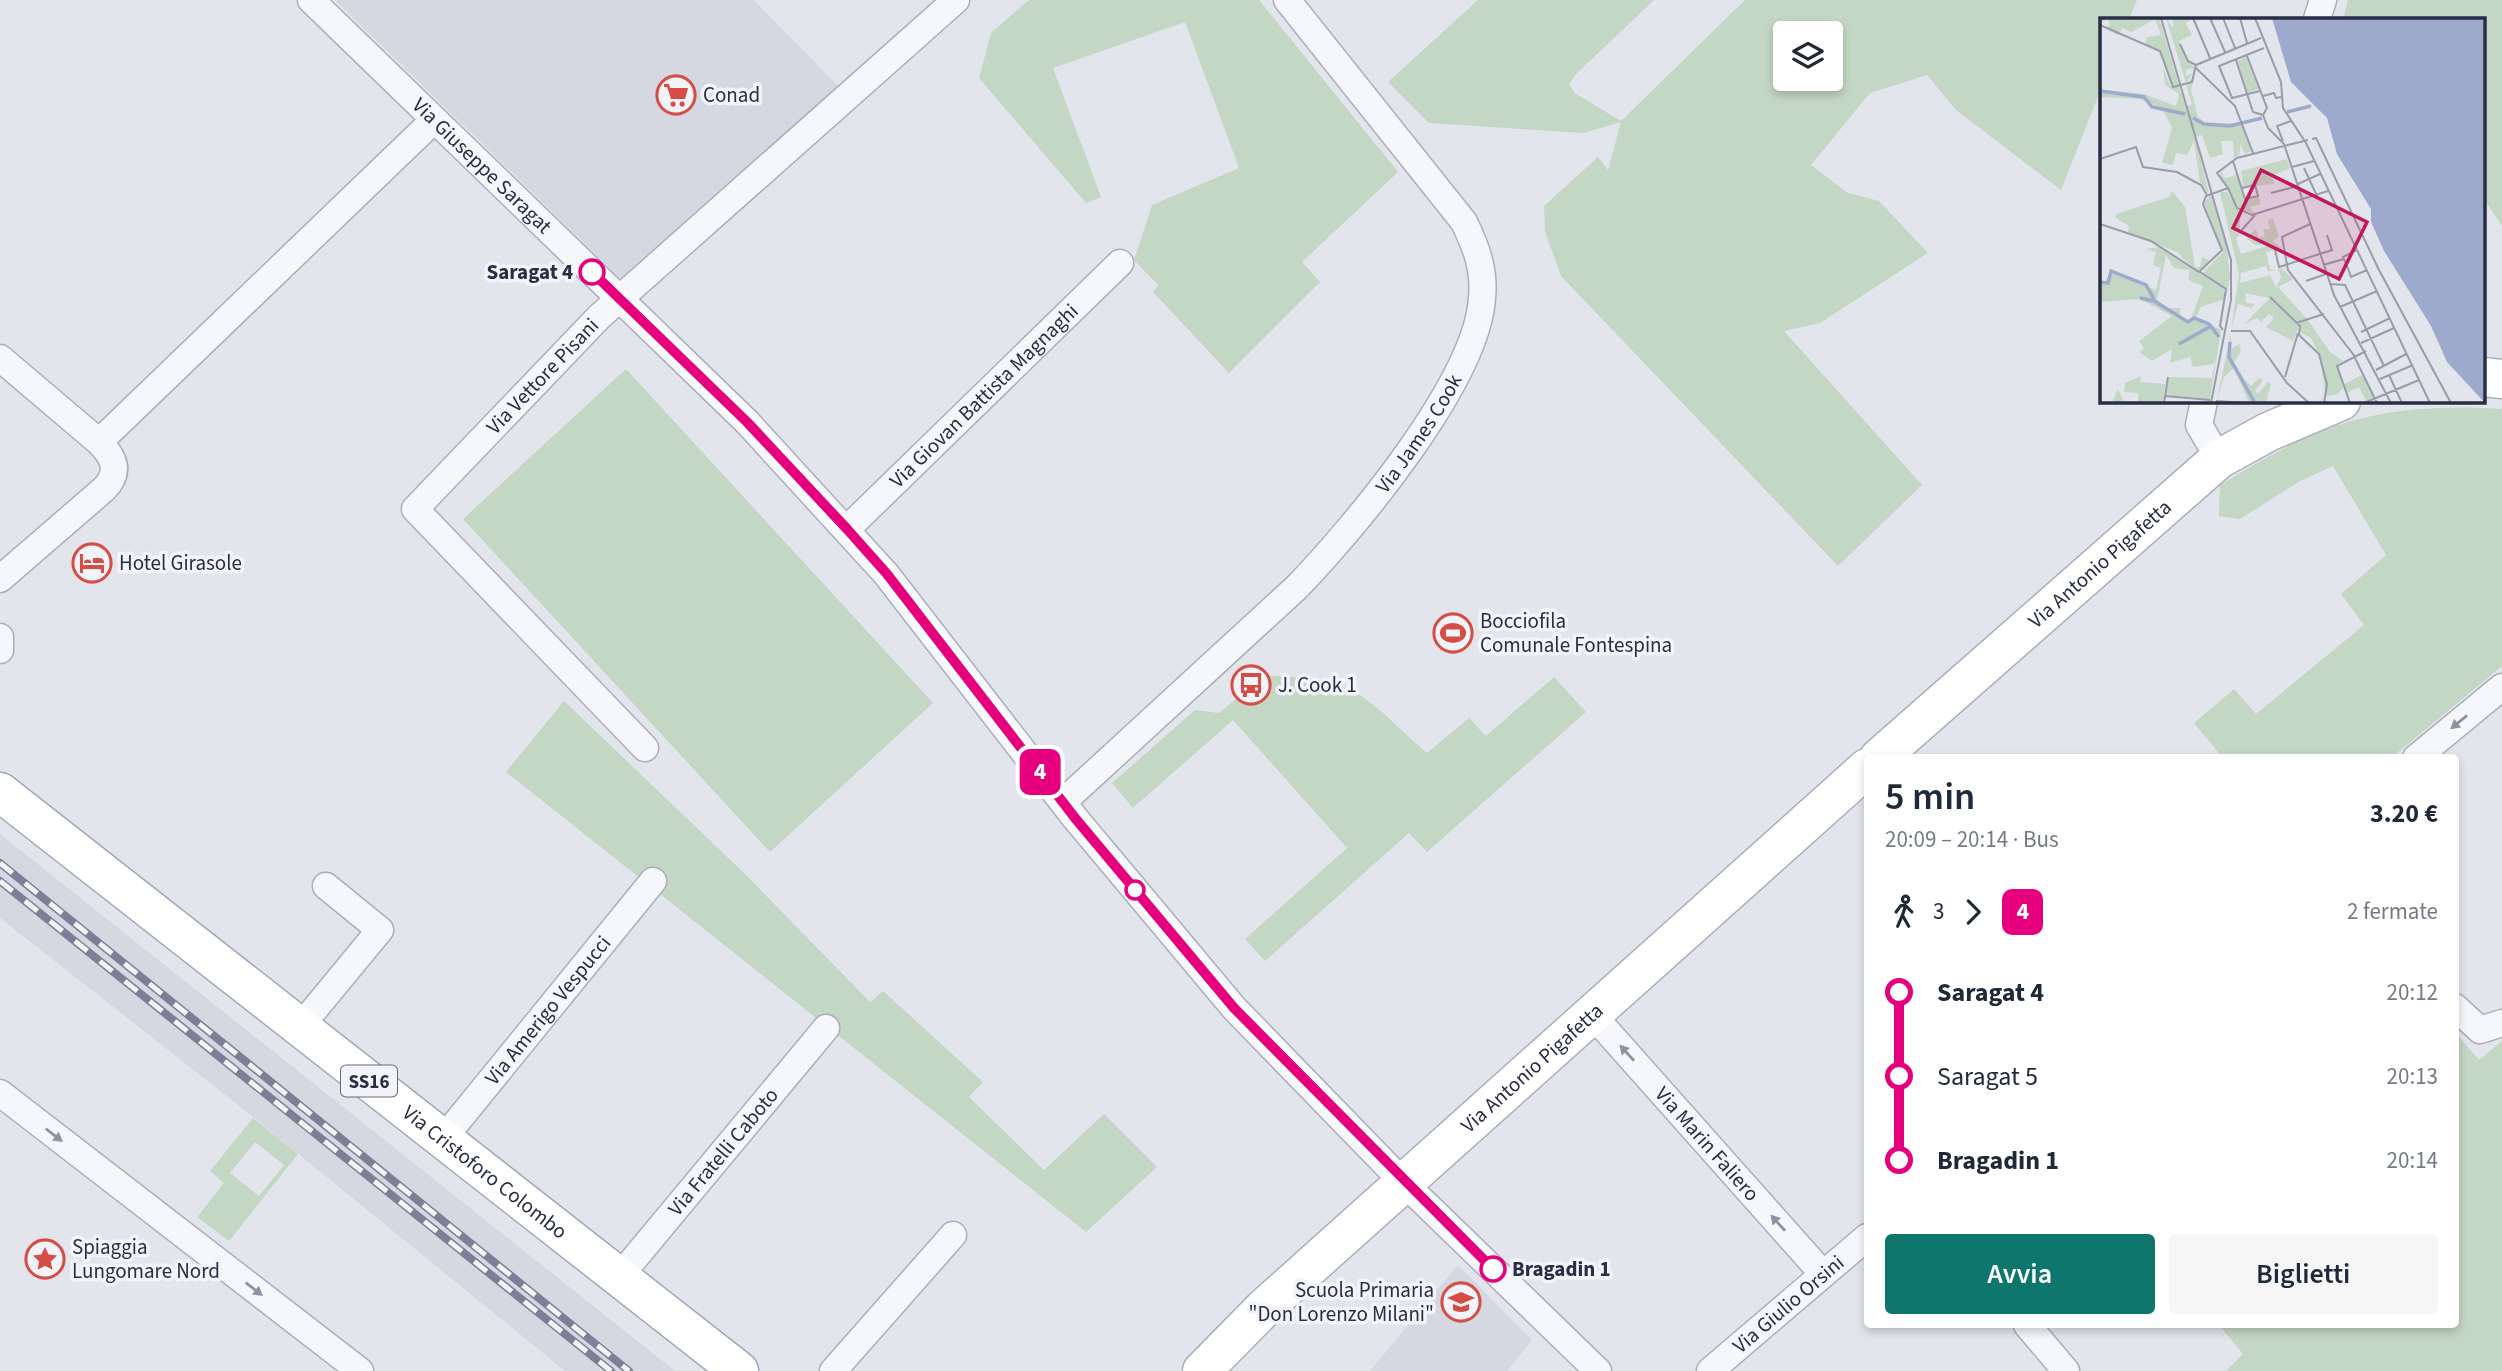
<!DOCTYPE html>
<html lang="it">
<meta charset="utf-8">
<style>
:root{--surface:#fff;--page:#f6f6f7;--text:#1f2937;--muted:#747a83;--accent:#0f766e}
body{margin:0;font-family:"Source Sans 3",sans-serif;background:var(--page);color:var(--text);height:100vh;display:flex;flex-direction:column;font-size:26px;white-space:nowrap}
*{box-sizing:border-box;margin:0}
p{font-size:23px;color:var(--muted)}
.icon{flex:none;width:38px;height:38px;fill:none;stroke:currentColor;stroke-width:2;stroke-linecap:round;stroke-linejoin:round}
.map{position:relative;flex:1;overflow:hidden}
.details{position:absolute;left:1864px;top:754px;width:595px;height:574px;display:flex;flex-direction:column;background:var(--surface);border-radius:7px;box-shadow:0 4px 10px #0003}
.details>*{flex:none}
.badge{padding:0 14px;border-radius:10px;font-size:24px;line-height:46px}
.controls{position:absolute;left:1773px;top:21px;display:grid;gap:14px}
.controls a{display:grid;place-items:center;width:70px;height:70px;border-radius:7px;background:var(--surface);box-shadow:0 4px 10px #0003;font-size:35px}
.map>.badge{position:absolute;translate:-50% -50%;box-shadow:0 0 0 4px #fff}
.legs{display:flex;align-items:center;gap:10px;height:77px;padding:0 21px;font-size:23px}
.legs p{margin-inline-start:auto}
.overview{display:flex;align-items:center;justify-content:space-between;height:119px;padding:0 21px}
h1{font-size:38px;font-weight:600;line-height:52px}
.button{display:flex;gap:14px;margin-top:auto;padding:14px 21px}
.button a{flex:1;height:80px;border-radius:7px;background:var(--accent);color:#fff;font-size:28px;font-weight:600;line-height:80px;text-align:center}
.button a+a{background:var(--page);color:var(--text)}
ul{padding:0 21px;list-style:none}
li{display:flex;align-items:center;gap:24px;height:84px;font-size:26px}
li i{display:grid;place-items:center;width:10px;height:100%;margin:0 9px;background:currentColor}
li i::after{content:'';width:18px;height:18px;margin:-9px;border:5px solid;border-radius:50%;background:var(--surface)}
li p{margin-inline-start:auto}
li:first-child i{background:linear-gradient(#0000 50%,currentColor 0)}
li:last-child i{background:linear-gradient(currentColor 50%,#0000 0)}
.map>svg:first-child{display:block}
.built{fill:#d5d7e1}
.green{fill:#c4d6c4;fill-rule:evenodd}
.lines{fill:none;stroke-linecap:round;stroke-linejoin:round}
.street-casing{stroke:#acaeba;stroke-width:29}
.secondary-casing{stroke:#acaeba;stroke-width:41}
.primary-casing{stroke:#a2a6b8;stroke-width:41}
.street{stroke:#f6f7fa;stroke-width:26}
.secondary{stroke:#fff;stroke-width:38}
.primary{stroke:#fff;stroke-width:38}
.rail-casing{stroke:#7c8096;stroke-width:8}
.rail{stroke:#f3f4f9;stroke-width:5;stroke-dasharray:16;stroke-linecap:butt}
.oneway{fill:#9092a0}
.line-1-casing{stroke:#fff;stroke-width:16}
.line-1{stroke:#e6007e;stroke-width:10}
.stop-1-dot{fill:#fff;stroke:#e6007e;stroke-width:3.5}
.labels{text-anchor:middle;stroke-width:7;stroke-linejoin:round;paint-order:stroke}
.shield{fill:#f3f4f9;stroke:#66697b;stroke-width:2}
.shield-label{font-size:19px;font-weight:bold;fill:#2a2e45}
.poi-label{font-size:21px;fill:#2a2e45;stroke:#f3f4f9;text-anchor:start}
.street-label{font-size:21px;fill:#2a2e45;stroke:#f3f4f9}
.stop-label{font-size:21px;font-weight:bold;fill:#2a2e45;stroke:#f3f4f9;text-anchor:end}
.inset-river{fill:none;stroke:#9daacd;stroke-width:3.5}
.inset-road{fill:none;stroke:#999ca9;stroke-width:2}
.view{fill:#c2185b;fill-opacity:0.15;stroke:#c2185b;stroke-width:3.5}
.inset-edge{fill:none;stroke:#2a2e45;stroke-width:3.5}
</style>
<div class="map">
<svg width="2502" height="1371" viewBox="0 0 2502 1371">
<rect width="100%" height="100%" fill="#e3e5ec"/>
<path class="built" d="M335,0H754L843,91L623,281Z
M0,834L675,1371H565L242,1108L0,918Z
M1458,1265L1532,1340L1507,1371H1370Z"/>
<path class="green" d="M1029,0H1259L1398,172L1302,262L1320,282L1229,373L1153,292L1158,285L1134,260L1152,205L1239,168L1185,22L1053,68L1101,197L1086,203L979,78L991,33Z
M1478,0H1654L1575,75L1569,85L1576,94L1621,121L1745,0H2137L2129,19H2101V89L2061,190L1956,110L1927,75L1870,93L1811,165L1848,193L1879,201L1928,253L1820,323L1784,331L1922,485L1838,566L1561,276L1545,232L1544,206L1598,157L1608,170L1621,122L1583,133L1429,123L1388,82ZM1785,33H1830V79H1785Z
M2348,0H2502V226L2483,197V19H2343Z
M626,369L933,703L770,852L463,519Z
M2502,409V666L2391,758H2223L2194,723L2234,689L2256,714L2364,625L2341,594L2386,555L2333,466L2300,481L2240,519L2219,516L2220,485C2258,462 2298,438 2341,424C2391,408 2450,405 2502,409Z
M1255,675C1290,677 1331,676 1361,696C1385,712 1405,735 1427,753L1469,718L1486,736L1554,677L1586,712L1427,852L1409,833L1265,961L1245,939L1347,848L1233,720L1133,808L1112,783L1195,710L1219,713L1255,683Z
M564,701L744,873L870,1002L883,991L983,1082L969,1097L1044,1170L1104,1114L1157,1167L1086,1232L506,772Z
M2455,1032L2479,1060L2502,1041V1371H2226L2243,1354L2219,1325H2455Z
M253,1118L298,1154L229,1241L197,1217L224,1183L210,1171ZM255,1142L284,1165L259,1196L230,1173Z"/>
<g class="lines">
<g class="street-casing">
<g id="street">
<path id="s1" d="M311,0L747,422L886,574L1075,818L1234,1008L1403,1182L1598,1371"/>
<path d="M2317,19L2323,0"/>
<path d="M0,358L99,442C114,457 121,472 104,489L0,579"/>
<path d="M2204,401L2199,425L2219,459"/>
<path d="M99,442L434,120"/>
<path id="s2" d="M847,529L1120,263"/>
<path d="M0,637V650"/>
<path id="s3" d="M645,748L415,509L599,317L956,0"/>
<path d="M2416,758L2502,687"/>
<path id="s4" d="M1063,802L1297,587C1355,527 1477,381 1482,298C1485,269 1476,247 1464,222L1287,0"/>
<path d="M2455,1007L2480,1030L2502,1023"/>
<path id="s5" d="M1591,1013L1823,1274"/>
<path d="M300,1027L380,930L326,886"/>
<path d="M0,1093L360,1371"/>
<path id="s6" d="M443,1139L653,881"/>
<path id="s7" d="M619,1277L826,1028"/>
<path d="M2027,1325L2066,1371"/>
<path d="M833,1371L953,1235"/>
<path id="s8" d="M1710,1371L1867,1237"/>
</g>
</g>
<g class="secondary-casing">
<g id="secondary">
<path d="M2483,377L2502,379"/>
<path id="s9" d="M1879,758L2219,459L2268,432L2341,401"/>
<path id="s10" d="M1202,1371L1264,1308L1867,768"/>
</g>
</g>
<g class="primary-casing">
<g id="primary">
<path id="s11" d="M0,792L739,1371"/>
</g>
</g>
<use href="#street" class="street"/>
<use href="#secondary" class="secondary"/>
<use href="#primary" class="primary"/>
<g class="rail-casing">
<path id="rail" d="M0,863L629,1371
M0,881L611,1371"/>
</g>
<use href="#rail" class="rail"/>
</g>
<defs><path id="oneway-solid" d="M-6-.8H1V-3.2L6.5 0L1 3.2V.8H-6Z" transform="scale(1.75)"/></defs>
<g class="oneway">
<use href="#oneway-solid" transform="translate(2459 722) rotate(141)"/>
<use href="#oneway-solid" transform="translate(1627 1053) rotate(-132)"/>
<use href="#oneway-solid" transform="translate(54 1135) rotate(38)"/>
<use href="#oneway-solid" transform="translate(1778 1223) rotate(-132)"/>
<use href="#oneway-solid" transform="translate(254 1289) rotate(38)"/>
</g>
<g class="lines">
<g class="line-1-casing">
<path id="line-1" d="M592,272L747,422L847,529L887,574L1075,818L1234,1008L1493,1269"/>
</g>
<use href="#line-1" class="line-1"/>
</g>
<defs>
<g id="supermarket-ring" transform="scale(2.0125)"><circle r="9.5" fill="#f3f4f9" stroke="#d54d44" stroke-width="1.5"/><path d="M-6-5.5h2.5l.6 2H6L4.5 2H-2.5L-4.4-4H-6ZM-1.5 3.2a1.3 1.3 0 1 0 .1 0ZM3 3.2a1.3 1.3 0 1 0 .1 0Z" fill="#d54d44"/></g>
<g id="hotel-ring" transform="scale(2.0125)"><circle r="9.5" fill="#f3f4f9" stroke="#d54d44" stroke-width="1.5"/><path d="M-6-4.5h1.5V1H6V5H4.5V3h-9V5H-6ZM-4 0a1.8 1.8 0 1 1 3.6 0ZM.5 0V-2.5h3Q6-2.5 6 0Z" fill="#d54d44"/></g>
<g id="stadium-ring" transform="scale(2.0125)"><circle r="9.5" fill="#f3f4f9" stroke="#d54d44" stroke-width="1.5"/><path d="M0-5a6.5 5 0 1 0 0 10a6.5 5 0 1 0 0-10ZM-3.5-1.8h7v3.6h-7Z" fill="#d54d44"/></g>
<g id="bus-ring" transform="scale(2.0125)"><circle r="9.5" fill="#f3f4f9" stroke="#d54d44" stroke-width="1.5"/><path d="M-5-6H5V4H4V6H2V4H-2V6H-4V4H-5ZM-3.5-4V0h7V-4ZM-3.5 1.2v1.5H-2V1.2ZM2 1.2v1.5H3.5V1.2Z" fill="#d54d44"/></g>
<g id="sight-ring" transform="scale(2.0125)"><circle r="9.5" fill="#f3f4f9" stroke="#d54d44" stroke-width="1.5"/><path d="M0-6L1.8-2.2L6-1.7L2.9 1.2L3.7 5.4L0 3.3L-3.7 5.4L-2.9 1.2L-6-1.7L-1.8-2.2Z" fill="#d54d44"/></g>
<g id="school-ring" transform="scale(2.0125)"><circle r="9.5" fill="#f3f4f9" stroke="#d54d44" stroke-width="1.5"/><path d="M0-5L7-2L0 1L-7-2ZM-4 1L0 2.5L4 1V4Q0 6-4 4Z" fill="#d54d44"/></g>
</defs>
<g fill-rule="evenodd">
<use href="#supermarket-ring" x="676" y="95"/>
<use href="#hotel-ring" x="92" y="563"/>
<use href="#stadium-ring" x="1453" y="633"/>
<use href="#bus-ring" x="1251" y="685"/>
<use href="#sight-ring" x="45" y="1259"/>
<use href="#school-ring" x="1461" y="1302"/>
</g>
<g class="stop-1-dot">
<circle cx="592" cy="272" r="12"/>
<circle cx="1135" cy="890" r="9"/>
<circle cx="1493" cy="1269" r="12"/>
</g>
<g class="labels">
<rect class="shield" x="341" y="1065.5" width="56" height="31" rx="5"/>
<g class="shield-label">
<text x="369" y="1088">SS16</text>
</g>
<g class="poi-label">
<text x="703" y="102">Conad</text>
<text x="119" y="570">Hotel Girasole</text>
<text x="1480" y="628">Bocciofila<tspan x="1480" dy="24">Comunale Fontespina</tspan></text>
<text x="1278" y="692">J. Cook 1</text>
<text x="72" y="1254">Spiaggia<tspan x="72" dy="24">Lungomare Nord</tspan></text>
<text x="1434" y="1297" text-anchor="end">Scuola Primaria<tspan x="1434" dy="24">"Don Lorenzo Milani"</tspan></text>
</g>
<g class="street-label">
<text dy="7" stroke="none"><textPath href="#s1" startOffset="238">Via Giuseppe Saragat</textPath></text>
<text dy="7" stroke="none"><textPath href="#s3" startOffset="516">Via Vettore Pisani</textPath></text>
<text dy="7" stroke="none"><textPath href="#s2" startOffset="191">Via Giovan Battista Magnaghi</textPath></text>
<text dy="7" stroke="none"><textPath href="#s4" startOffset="514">Via James Cook</textPath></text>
<text dy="7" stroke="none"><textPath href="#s9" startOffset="294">Via Antonio Pigafetta</textPath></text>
<text dy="7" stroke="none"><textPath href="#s6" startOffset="166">Via Amerigo Vespucci</textPath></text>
<text dy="7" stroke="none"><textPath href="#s10" startOffset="448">Via Antonio Pigafetta</textPath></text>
<text dy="7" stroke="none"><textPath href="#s5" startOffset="175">Via Marin Faliero</textPath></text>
<text dy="7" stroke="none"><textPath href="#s7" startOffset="163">Via Fratelli Caboto</textPath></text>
<text dy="7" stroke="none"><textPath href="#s11" startOffset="616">Via Cristoforo Colombo</textPath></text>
<text dy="7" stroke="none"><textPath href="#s8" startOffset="103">Via Giulio Orsini</textPath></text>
</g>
<g class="stop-label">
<text x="573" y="279">Saragat 4</text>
<text x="1512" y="1276" text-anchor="start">Bragadin 1</text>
</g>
</g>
<g transform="translate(2100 18)">
<rect width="385" height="385" fill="#e3e5ec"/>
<path d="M0,0H59L79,67H71L61,33L45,26L47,19L61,17L55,1L32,14L22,10L18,17L6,11L10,7L8,1L0,5ZM66,0L73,10V1H92L86,5L92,17L79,23L87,43L95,49L94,54L92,50L86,52V58L93,55L86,65ZM146,39L159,71L148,75L137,43ZM63,48L70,68L79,69L86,89L92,86L86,67L95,57L91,72L98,98L105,105H141L151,133L145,136L140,125V137L136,127L139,137L134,140L133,123H121L123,136L110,140L102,117L95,119L109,176L100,164L94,123L87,137L76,135L73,147L62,145L72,110L62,90L40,81L2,79L0,73V63L3,72L44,76L76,88L79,76L65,67ZM187,141L190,150L172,158L174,166L143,169L141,153ZM121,152L124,160L137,157L145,182L159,179L161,186L150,189L155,196L138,189L120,159ZM72,173L85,189L95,249H100L102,239L111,243L99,253L83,241L79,235L28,214L29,208L16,200V196L69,179ZM120,174H127L140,194V216L136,221L141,236L174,226L156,227L146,220L156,211L159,219L165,218L163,211H170L168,202L173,200L179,218L173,223L182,230L166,234L170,251L177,252L168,253L166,248L141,255L140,265L170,257L176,270L181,259L178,251L186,249L182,251L193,261L178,269L207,301L196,304L174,281L145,275L146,285L155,286L151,290L138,286L131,312L139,256ZM111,177L126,226L130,257L121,310L127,272L103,255L123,234L104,184ZM59,229L123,270L125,281L101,289L96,300L121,312L110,381L66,377L69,359L112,360L116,339L113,346L93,349L90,339L70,345L72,331L52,343L39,334L44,330L39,323L72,298L40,281L0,284L1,263L7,264L10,253L56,272L61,250L53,247L56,234L46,231ZM66,237L74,250L90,252L88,262L103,268L90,303L79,298L81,290H68L57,282ZM170,280L199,308L193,323L166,309L174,300L169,296L161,304L157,300L144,306ZM208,302L230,334L243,343L238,346L243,370L238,376L226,378L219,336L211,320L200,314L198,305ZM131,314V331L139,326L141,334L134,344L145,362L151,368L159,360L163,362L155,373L158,376L168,364L171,366L166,385H149L134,350L124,359L117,382ZM262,357L274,379L266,383L259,369L247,375L244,366ZM41,358L40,364L65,366L63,385H12L18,371L23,383H38V375L24,374L25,365Z" fill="#c4d6c4" fill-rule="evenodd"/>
<path d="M172,0H385V385L347,344L331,308L284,233L271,204V191L237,136L227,100L191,64Z" fill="#9daacd"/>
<path class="inset-river" d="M0,73L44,79L52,89L85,96M187,94L211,88M93,100L104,106L130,108L162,100M0,264L8,265L11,253L46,267L54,281M40,280L54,283L88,304L94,300L109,306L119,319M130,324L129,339L155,385M79,326L111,308"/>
<path class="inset-road" d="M61,0L131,242V282L111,385M93,0L110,40M110,0L125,34M123,0L135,30M140,0L147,25M155,0L181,64L183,90L206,125L330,385M0,7L60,33L73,69L92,64L96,47M80,26L88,43L96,47M147,38L167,90L163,97M136,42L153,94L163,97M96,47L161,20M96,50L135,88L153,135M160,73L132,80L119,48L164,30M163,78L174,75L176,80L182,79M163,97L168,110L184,126L234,277L291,385M212,121L216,120L279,252L351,385M183,123L177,108L191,103M0,141L36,129L43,149L77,154L101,167L107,177M133,143L145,181L158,178L155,167L142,170M192,149L214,143M204,150L217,178M198,166L220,156M128,170L117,155L137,140L208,122M171,175L198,168M0,206L51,223L99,254L122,232L103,186L106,178L128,170L137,190L152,197L228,173M210,206L182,219L188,252L253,336L277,385M140,214L155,197M175,232L179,249L232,232L227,217M223,247L244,241M249,253L243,239L257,232M249,253L251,259L267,252M100,254L126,271L120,308L123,312M206,263L226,256M230,266L245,267L284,348M170,279L200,308L199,317L219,336L227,366L224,385M240,289L277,273M196,305L224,296M131,313H150L187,365L209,385M261,314L290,300M261,325L294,310M276,352L306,336M289,357L302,385M185,359L198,315M280,361L313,347M65,378L110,382M116,383L149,385M64,385L68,359M250,385L237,348L266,333M264,385L319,362"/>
<path class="view" d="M161,152L267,204L239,261L133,210Z"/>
<rect width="385" height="385" class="inset-edge"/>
</g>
</svg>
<div class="controls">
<a><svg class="icon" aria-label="layers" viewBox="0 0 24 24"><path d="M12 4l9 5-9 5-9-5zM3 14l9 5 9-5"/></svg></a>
</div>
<b class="badge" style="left:1040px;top:772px;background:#e6007e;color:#fff">4</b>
<section class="details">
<div class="overview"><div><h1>5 min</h1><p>20:09 – 20:14 · Bus</p></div><b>3.20 €</b></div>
<div class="legs"><svg class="icon" aria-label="walk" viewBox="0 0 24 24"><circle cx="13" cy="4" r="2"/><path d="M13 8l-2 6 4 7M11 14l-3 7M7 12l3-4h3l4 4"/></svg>3<svg class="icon" aria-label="forward" viewBox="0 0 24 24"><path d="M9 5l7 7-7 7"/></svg><b class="badge" style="background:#e6007e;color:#fff">4</b><p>2 fermate</p></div>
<ul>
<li><i style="color:#e6007e"></i><b>Saragat 4</b><p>20:12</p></li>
<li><i style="color:#e6007e"></i><span>Saragat 5</span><p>20:13</p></li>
<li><i style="color:#e6007e"></i><b>Bragadin 1</b><p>20:14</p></li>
</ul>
<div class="button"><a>Avvia</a><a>Biglietti</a></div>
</section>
</div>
